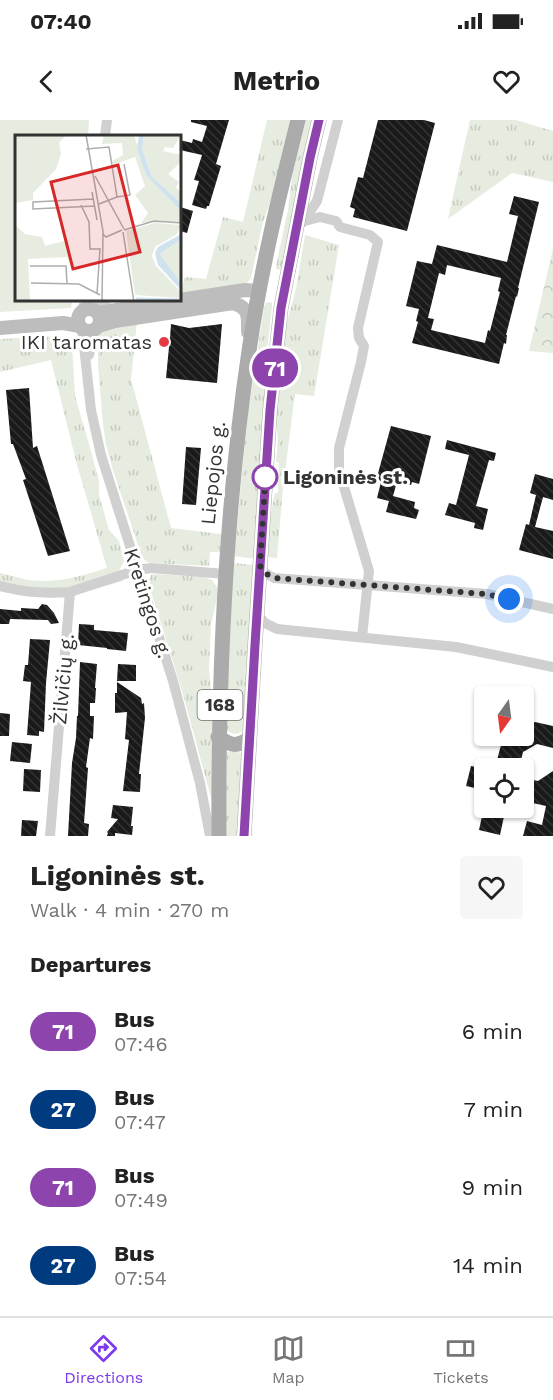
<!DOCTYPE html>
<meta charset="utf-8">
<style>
:root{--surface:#fff;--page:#f6f6f6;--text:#222;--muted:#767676;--line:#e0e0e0;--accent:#7c3aed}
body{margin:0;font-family:"Work Sans",sans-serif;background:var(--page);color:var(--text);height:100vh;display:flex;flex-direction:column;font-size:22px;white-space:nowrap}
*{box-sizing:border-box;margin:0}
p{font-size:20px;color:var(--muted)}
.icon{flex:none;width:33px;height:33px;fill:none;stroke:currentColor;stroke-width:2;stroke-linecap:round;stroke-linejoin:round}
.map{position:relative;height:716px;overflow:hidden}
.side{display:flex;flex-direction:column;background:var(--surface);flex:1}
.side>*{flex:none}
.badge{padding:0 12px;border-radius:20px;font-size:21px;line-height:39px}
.needle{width:39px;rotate:194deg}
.fabs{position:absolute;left:474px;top:566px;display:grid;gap:12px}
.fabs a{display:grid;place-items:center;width:60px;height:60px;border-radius:6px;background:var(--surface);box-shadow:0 2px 4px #0004;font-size:30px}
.you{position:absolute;width:30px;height:30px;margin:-15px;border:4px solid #fff;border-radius:50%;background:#1a73e8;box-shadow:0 0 0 9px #1a73e833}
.map>.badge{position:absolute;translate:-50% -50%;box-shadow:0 0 0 3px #fff}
h2{padding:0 30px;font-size:22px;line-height:54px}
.round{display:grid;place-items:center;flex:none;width:63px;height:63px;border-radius:6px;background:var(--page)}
.overview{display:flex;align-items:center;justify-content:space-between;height:102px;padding:0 30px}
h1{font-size:28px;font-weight:700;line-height:45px}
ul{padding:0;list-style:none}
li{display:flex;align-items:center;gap:18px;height:78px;padding:0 30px}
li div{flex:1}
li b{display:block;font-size:22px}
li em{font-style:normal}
li .badge{min-width:66px;font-weight:700;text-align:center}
.status{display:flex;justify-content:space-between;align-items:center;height:42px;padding:0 30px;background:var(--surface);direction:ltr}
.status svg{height:16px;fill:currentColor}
header{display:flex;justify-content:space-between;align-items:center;height:78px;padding:0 30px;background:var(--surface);font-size:27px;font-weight:700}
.menu{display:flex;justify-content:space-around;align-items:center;height:84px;border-top:2px solid var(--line);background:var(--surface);font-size:16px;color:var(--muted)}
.menu a{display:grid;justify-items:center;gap:3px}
.menu .current{color:var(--accent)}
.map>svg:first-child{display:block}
.grass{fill:url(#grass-tufts)}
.forest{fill:url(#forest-crowns)}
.park{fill:#e6ecdf}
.building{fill:url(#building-back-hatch);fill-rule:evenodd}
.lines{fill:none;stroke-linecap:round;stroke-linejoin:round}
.street{stroke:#d0d0d0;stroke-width:10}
.secondary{stroke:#bdbdbd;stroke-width:14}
.primary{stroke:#ababab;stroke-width:15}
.line-casing{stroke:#fff;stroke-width:14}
.line{stroke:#8e44ad;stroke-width:9}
.walk{stroke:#333;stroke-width:6;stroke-dasharray:0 10.8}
.poi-dot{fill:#e63946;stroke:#fff;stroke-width:2}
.stop-dot{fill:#fff;stroke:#8e44ad;stroke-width:3}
.labels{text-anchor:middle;stroke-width:6;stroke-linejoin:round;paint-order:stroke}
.shield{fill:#fff;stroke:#707070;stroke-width:1.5}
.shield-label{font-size:18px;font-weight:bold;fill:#333}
.poi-label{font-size:20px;fill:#333;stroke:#fff;text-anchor:end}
.street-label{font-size:20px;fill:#333;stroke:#fff}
.stop-label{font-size:20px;font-weight:bold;fill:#333;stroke:#fff;text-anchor:start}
.inset-river{fill:none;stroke:#cfe2ee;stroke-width:3}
.inset-road{fill:none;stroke:#adadad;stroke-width:1.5}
.view{fill:#d62828;fill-opacity:0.15;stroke:#d62828;stroke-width:3}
.inset-edge{fill:none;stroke:#333;stroke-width:3}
</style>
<div class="status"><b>07:40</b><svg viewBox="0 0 49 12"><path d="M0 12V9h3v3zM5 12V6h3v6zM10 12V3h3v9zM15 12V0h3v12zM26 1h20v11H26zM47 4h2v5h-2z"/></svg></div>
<header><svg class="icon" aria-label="back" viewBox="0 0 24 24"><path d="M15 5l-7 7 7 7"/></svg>Metrio<svg class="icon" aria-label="heart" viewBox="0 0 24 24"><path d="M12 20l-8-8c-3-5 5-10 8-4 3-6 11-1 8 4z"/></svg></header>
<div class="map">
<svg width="553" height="716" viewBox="0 0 553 716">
<defs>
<pattern id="grass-tufts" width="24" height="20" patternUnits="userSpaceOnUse" patternTransform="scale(1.5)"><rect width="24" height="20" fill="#e6ecdf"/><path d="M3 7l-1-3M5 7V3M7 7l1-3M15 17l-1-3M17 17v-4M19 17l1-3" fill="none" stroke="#c6cbc0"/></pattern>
<pattern id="forest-crowns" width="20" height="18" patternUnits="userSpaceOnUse" patternTransform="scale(1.5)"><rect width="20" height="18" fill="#e6ecdf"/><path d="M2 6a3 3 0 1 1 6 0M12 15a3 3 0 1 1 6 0" fill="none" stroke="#c6cbc0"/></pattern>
<pattern id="building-back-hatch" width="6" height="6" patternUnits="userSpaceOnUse" patternTransform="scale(1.5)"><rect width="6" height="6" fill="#1a1a1a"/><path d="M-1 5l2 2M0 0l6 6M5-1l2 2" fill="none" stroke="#333"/></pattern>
</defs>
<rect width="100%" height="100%" fill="#fff"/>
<path class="grass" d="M267,0H293L278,61L263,102L251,158L248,162L243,164L180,175L185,157L206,159L223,97L243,102Z
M304,0H314L282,150L276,149V146L288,90L294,41Z
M470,0H516L553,11V62L512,53L448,99Z
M305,115L339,125L314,276L295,274L283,367L277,438L266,437L267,413L275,373H278L279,343L276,342L278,322L276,299L285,209L296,169Z
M269,182L272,183V186L267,232L256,439L234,436L248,292L264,188L266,183Z
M137,201L131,259L171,408L221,414L220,432H210L209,446L152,443L147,442L142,437L112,347L106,324L103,304L98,246V215L100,212Z
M62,216L67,218L72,225L75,276L91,331L99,361V375L109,410L119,421L124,441L119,451L123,461L73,475L0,471V453C9,455 19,458 28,460C55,464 82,456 107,448L76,341L51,240L0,252V219Z
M233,443L254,445L243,610C237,617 230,614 225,608Z
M155,454L204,457L212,460L217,467L218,473L211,505L209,549L212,581L213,685L183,574L148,462L151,455Z
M233,631L241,633L243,636L239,716H225L227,632Z"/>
<path class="forest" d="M553,129V233L529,231Z"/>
<path class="park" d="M0,0H89L88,16H16V180H72L71,188L0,192Z"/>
<path class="building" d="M191,0H229L216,44L221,46L209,86H207L206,89L192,85L199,61L194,60L202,35L180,30V20L192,23L193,19L202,22L207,6L191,2Z
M378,0H424L435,3L407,111L353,97L355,89L350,87L358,57L363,58Z
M514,76L539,82L518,168H519L517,177L516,176L506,215H507L506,224L504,223L499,244L412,223L418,202L416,201L419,189L406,186L417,141L432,144L437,125L507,142L518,96L509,94ZM447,145L501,158L498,171L500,172L490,211L488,210L485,223L431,210L434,199L428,198L439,153L445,155Z
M180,87L193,91L187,113L180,111Z
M171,204L189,208L222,204L217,263L166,258L169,227L161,226L162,217L170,218Z
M29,268L33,328L37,326L70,431L48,436L23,360L26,359L13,324H11L6,270Z
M391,306L431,316L419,364L412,362L411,365L397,362L393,376L415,382L414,388L419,390L416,399L386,392L389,381L377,378L381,362L377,357Z
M447,320L496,333L494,341L489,340L476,386L488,389L483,410L474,408L475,403L445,395L449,383L456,385L469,335L445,329Z
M186,327L201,328L196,385L182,384Z
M535,354L553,359V380L543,377L535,407L553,411V439L519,430L526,404L529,405L536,375L530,373Z
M42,484L47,485L54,493L59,503L51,504L48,500L10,499L9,504H0V489L21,491V488L38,489Z
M79,504L94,505V510L128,513L126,531L107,529V528L78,525Z
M30,519L50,520L46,563L44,612L39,611V616L27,615L31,562L23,561L25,545H28Z
M80,542L97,544L95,568H96L95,583H90V596H94L93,619L90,618L86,647L88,648L84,703L89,704L88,716H68L72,643L76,618L77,596H78Z
M118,544L136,545V561H117Z
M117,562L141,578L142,584L144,583L145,598L139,654H141L140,672L123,671L129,620L125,619L127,592L115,593V573H117Z
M0,593L10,594L9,616H0Z
M535,602L553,606V628L537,624L523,632L519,648H495L502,621H506V617L511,615H524V608Z
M12,622L32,624L30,643L10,641Z
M471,646L484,649V670L466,666Z
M24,649L41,650L40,672L23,671Z
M553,651V716H523L527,701L542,705L546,686L524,681V658L538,661Z
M113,685L133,687L131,706H133L132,715L115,713V716H107L108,713L107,712L118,699L111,698Z
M484,687H506L500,715L479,710Z
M22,700L38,701L36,716H21Z"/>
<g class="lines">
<path class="street" d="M105,16L107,0
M305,101L320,97L336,101L340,107L370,115L378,122L358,208L359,218L364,226L361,242L339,328V350L369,451L362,517
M303,102L317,81L338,0
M99,180L102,184L114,191
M81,192L86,180
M82,208L91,290L101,335L173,561L200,663L210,716
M89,235L93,210
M260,446L265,453L274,458L487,474L553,489
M0,466C25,472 44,474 70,472
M257,494L265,503L277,509L456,527L553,547
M50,716L70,472L137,450L151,448L225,454"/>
<path class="secondary" d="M180,180L245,170L259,171
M78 200a11 11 0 1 1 22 0a11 11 0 1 1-22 0Z
M98,193L179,180
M98,206L115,201L233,183C250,188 248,197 248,212
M0,208L63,203L80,206"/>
<path class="primary" d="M218,617C232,626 236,627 249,619
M219,716C218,554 225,392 249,231C260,153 279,76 298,0
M244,716L255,525L270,290L281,188L310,38L319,0"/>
</g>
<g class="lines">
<g class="line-casing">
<path id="line" d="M244,716L255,525L270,290L281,188L310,38L319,0"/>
</g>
<use href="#line" class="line"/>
<path class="walk" d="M265,357L266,348L260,446L265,453L274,458L486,474L509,479"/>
</g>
<circle class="poi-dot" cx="164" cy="222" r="6"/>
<circle class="stop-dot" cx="265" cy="357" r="12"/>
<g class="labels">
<rect class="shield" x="197.5" y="570" width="45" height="30" rx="4.5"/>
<g class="shield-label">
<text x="220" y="591">168</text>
</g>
<g class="poi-label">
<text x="152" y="229">IKI taromatas</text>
</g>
<g class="street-label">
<text transform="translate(213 353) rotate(-84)" y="7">Liepojos g.</text>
<text transform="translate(148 483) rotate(72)" y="7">Kretingos g.</text>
<text transform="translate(63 559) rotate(-85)" y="7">Žilvičių g.</text>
</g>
<g class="stop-label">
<text x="283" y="364">Ligoninės st.</text>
</g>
</g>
<g transform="translate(15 15)">
<rect width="166" height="166" fill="#fff"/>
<path d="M0,0H52L44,7L46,19L41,34L18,58V65L0,68ZM89,0H119L131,40L166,76V87L126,88L133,78L120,60L130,51L120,22L98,30L97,26L108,20L107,8L87,9ZM129,0H166L158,13L150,12L148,16L166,20V27L153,39L164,47L161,52L166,58V68L137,42L127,14ZM0,90L10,99L27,102L30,111L53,105L54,127L52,122L13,124L15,166H0ZM166,104V148L145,119Z" fill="#e6ecdf"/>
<path d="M140,88L166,90L162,99L140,112L137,121L141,131L166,157V163L120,160L111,96Z" fill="#e6ecdf"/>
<path d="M124,0H129L127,14L137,42L166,68V76L131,40L122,13ZM166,99V104L145,119L166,148V155L143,130L140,118L143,112Z" fill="#cfe2ee"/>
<path class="inset-river" d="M121,164L167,165"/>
<path class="inset-road" d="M71,0L88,96L87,167M71,14L94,12L102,62L84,69M80,41L109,94M77,57L82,85M102,62L115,60L109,29M78,64L18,67V74L80,71M66,70L74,87L75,114H85M109,95L139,86L167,88M108,97L119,167M88,99L91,102L107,95M15,131H51L52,148M16,148L64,149L85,160M82,159L85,113"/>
<path class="view" d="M103,30L125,117L58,134L36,47Z"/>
<rect width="166" height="166" class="inset-edge"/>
</g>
</svg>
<div class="fabs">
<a><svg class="needle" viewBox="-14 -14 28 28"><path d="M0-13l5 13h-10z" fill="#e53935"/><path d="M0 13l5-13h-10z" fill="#767676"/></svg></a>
<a><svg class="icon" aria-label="locate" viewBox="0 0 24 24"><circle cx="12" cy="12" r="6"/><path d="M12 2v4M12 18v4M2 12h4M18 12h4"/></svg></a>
</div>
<div class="you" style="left:509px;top:479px"></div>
<b class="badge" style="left:275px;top:248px;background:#8e44ad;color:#fff">71</b>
</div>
<section class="side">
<div class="overview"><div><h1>Ligoninės st.</h1><p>Walk · 4 min · 270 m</p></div><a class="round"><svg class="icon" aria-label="heart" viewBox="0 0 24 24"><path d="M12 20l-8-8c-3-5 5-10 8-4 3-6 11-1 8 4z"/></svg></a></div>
<h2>Departures</h2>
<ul>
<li><span class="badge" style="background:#8e44ad;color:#fff">71</span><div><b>Bus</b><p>07:46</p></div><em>6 min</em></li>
<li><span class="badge" style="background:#003b80;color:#fff">27</span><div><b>Bus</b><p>07:47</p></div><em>7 min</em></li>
<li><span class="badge" style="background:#8e44ad;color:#fff">71</span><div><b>Bus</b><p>07:49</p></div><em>9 min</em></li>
<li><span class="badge" style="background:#003b80;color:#fff">27</span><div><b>Bus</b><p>07:54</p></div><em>14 min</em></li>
</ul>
</section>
<nav class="menu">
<a class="current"><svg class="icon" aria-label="directions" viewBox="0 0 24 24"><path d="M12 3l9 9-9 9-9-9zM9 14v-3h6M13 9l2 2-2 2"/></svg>Directions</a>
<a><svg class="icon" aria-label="map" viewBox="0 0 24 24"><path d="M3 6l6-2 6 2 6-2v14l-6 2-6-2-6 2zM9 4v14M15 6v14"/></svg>Map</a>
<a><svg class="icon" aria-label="tickets" viewBox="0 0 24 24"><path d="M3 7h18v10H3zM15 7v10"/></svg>Tickets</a>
</nav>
